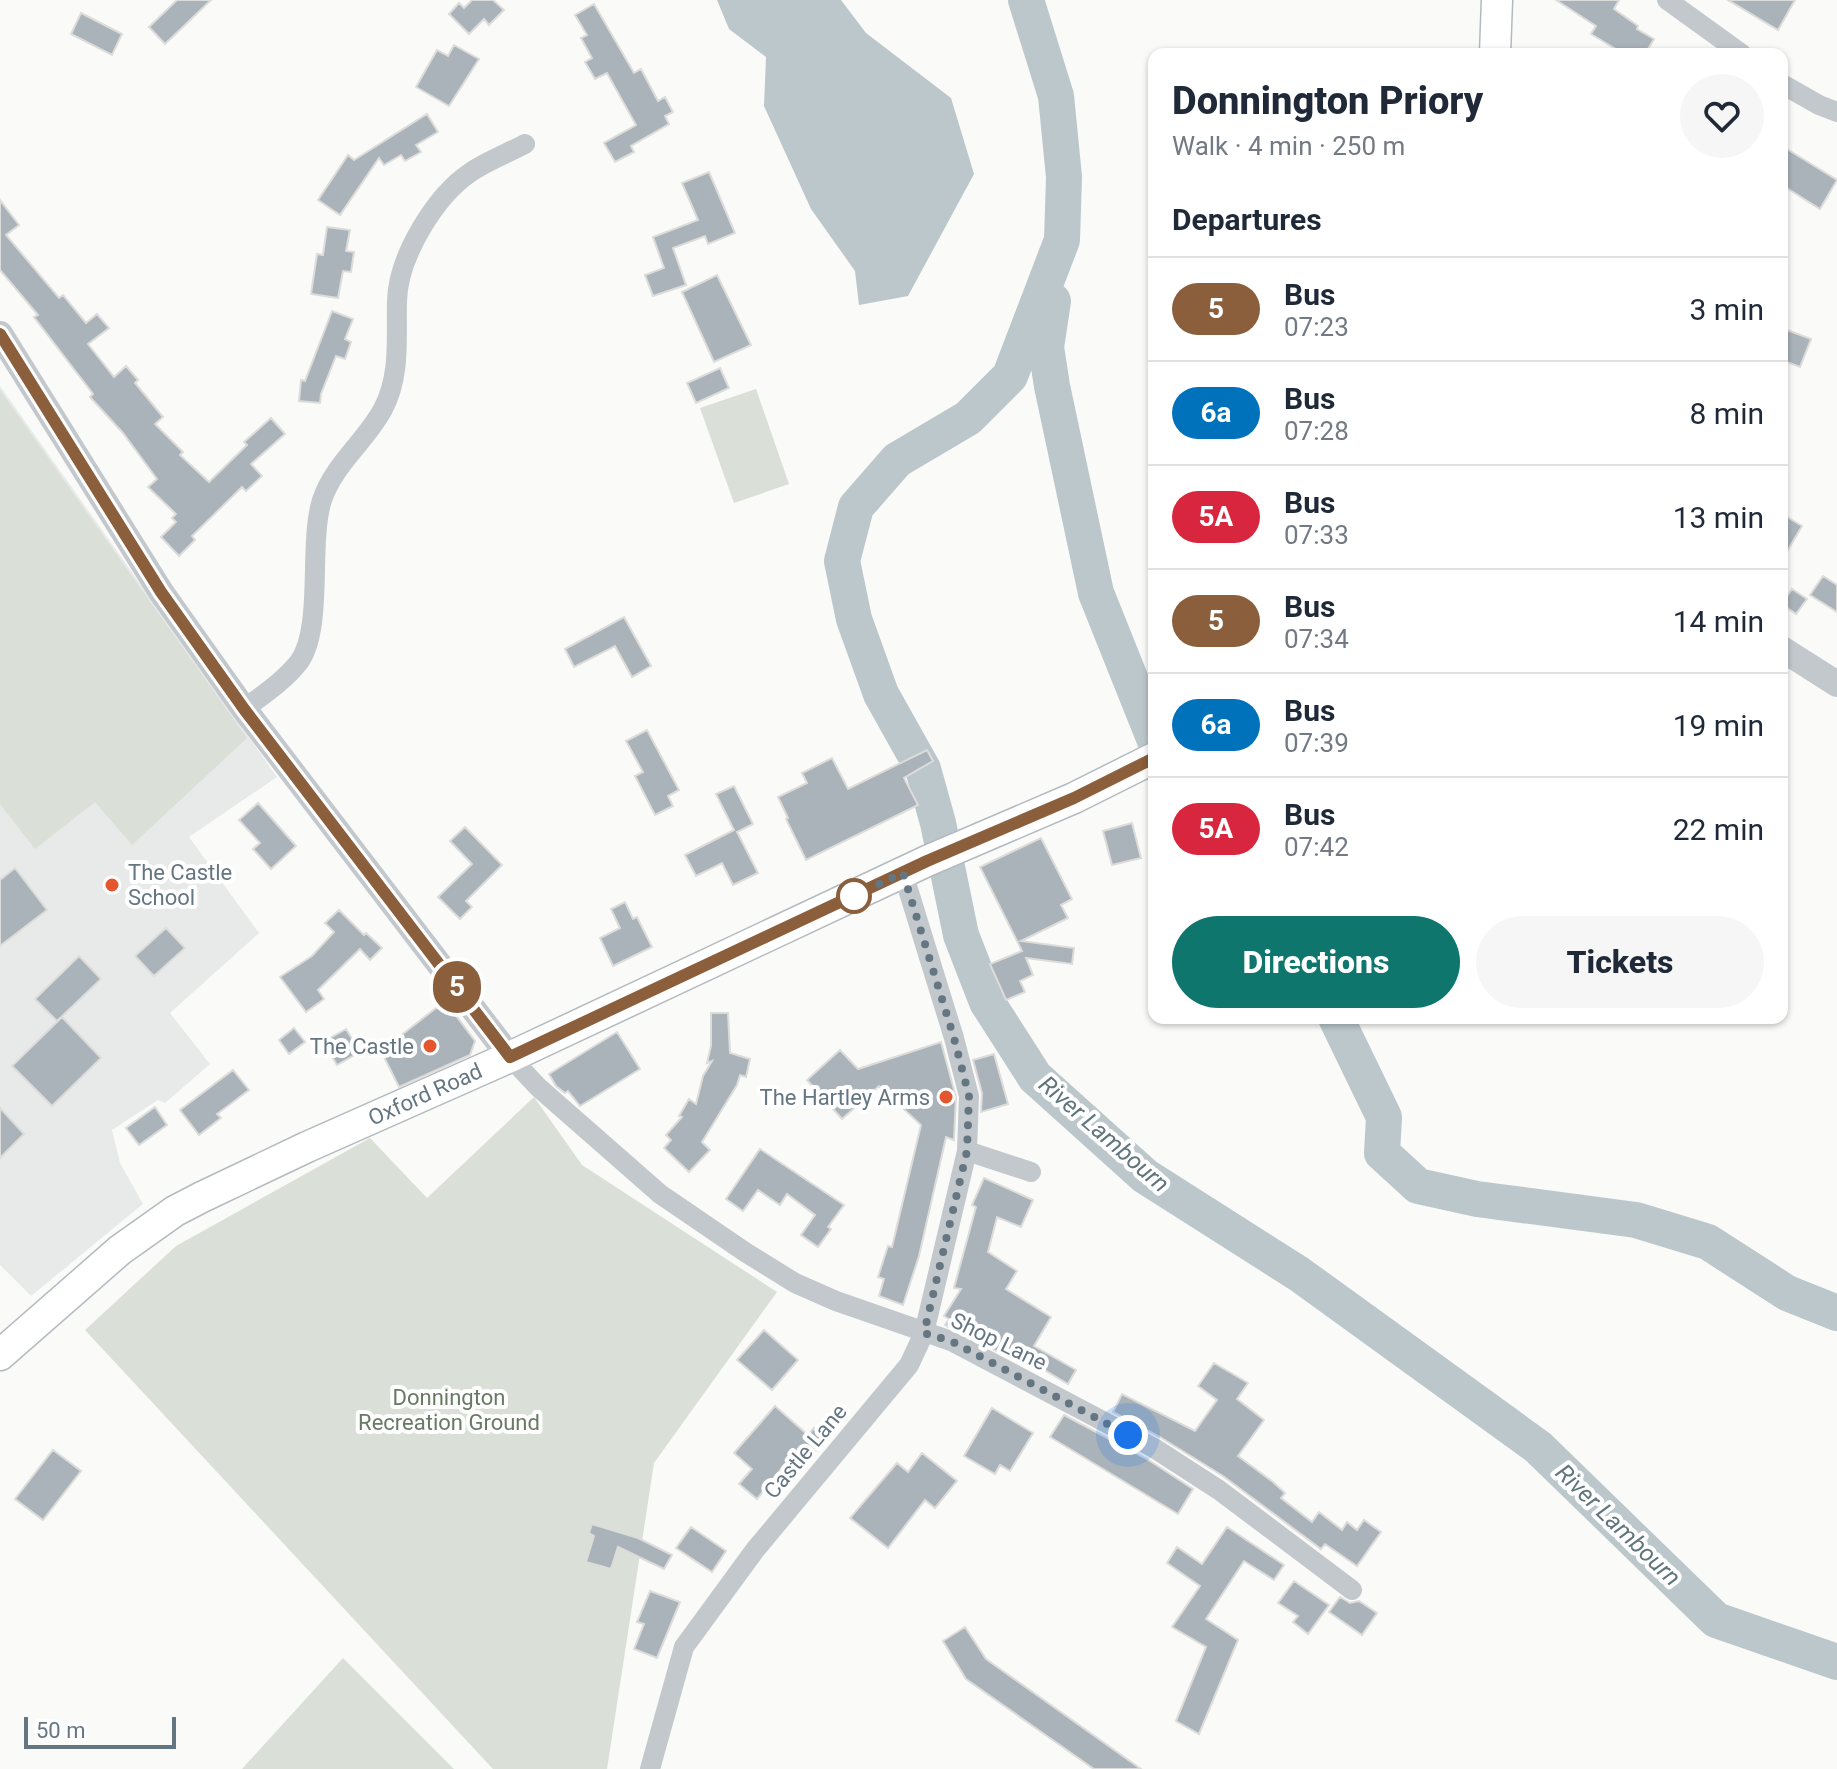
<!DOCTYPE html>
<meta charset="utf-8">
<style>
:root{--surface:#fff;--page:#f6f6f7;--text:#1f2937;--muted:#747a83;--line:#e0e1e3;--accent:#0f766e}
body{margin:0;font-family:Roboto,sans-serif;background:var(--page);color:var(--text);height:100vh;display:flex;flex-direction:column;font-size:30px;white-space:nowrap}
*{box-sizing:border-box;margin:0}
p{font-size:26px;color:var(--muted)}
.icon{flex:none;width:44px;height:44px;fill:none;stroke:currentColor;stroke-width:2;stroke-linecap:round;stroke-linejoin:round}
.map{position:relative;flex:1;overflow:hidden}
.panel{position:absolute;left:1148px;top:48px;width:640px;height:976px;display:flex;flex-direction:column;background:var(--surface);border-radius:16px;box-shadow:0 2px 6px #0004}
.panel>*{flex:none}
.badge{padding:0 16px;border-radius:26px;font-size:28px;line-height:52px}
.scale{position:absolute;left:24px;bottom:20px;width:152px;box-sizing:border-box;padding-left:8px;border:4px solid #657683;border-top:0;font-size:22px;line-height:28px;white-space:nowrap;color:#657683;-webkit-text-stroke:6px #fff;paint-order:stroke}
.you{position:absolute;width:40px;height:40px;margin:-20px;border:6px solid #fff;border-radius:50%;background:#1a73e8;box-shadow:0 0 0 12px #1a73e833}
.map>.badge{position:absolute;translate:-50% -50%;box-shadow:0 0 0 4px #fff}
h2{padding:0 24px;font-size:30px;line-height:72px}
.round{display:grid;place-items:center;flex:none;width:84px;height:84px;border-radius:42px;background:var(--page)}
.head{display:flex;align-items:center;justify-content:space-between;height:136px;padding:0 24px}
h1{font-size:38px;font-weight:800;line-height:60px}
.cta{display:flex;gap:16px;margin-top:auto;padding:16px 24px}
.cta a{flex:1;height:92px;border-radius:48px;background:var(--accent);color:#fff;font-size:32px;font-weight:800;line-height:92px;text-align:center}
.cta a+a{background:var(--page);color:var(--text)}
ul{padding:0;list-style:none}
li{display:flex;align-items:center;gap:24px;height:104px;padding:0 24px;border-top:2px solid var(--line)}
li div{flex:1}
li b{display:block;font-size:30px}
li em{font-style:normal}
li .badge{min-width:88px;font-weight:700;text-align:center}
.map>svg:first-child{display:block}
.built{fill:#e8e9e9}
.green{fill:#dadfd7}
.water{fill:#bbc7cb}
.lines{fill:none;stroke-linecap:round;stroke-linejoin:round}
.river{stroke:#bbc7cb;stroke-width:36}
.building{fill:#aab3b9;stroke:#dcdcda;stroke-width:2}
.secondary-casing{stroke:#b3babf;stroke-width:33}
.minor{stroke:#c3c8cc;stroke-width:20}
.tertiary{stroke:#c3c8cc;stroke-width:26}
.secondary{stroke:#fff;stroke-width:30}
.line-casing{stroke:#fff;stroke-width:18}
.line{stroke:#8b5e3c;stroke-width:12}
.walk{stroke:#657683;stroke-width:8;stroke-dasharray:0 14.4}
.poi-dot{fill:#e4572e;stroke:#fff;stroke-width:3}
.stop-dot{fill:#fff;stroke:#8b5e3c;stroke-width:4}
.labels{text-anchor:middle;stroke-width:8;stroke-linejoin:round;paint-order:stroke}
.poi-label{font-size:22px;fill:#657683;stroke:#fff;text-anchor:end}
.street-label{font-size:22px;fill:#657683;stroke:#fff}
.park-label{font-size:22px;fill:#687a64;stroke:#fff}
.water-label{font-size:24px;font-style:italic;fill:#60757c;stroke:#fff}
</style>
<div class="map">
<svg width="1837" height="1769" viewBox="0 0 1837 1769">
<rect width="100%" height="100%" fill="#fafaf8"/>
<path class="built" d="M0,386L277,777L189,837L259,933L170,1013L210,1064L165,1103L158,1100L112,1130L120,1163L143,1204L31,1296L0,1265Z"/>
<path class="green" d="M756,389L789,484L734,503L700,408Z
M0,390L247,738L132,845L95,802L35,849L0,804Z
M534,1097L582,1165L777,1292L654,1463L607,1769H493L85,1330L176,1246L370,1138L427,1198Z
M343,1658L454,1769H242Z"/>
<path class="water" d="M717,0H841L866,33L951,98L974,174L908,296L859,305L855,271L811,209L764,106L766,57L729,29Z"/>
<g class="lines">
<path class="river" d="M1026,0L1056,96L1064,177L1062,240L1010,376L968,418L897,460L856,507L842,561L854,619L881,694L923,769L938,823L961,935L987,1002L1035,1077L1145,1176L1299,1274L1538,1447L1716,1620L1837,1662
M1053,301L1046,347L1052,386L1096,593L1154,738
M1336,1018L1384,1117L1382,1153L1418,1186L1477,1199L1636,1220L1708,1242L1787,1293L1837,1313"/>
</g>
<path class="building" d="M177,0H211L165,44L149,27Z
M472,0H493L504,10L489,25L484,19L469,34L449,14L459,3L464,8Z
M1556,0H1619L1614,9L1638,26L1637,29L1654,39L1645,54H1624L1591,34L1596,26Z
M1728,0H1795L1778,30Z
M594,4L634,73L641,69L658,101L665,97L673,112L665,116L669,124L631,146L634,152L615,162L604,143L636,125L607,73L595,79L585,62L592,58L581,38L587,35L575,15Z
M81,13L122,34L112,55L71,34Z
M454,45L479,59L449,106L416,87L437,50L448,56Z
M427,114L438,132L416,145L421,152L405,161L401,155L384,165L379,158L340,215L318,200L348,155L354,160Z
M1782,146L1837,180L1820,209L1782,185Z
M709,172L735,233L708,244L705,236L673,248L686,285L653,296L645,275L664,268L653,237L698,220L682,183Z
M0,200L19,225L6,235L59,298L63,295L86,323L97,314L109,328L88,344L114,377L126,366L138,380L135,383L163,417L155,424L183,452L180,455L209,482L247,445L244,442L271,418L285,434L251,464L262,476L246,491L242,487L192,536L195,540L179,556L161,537L176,522L172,518L176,514L148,487L157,479L123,433L90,397L93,394L34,317L38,315L0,270Z
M327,227L350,230L346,251L354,252L351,272L343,271L338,298L311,294L317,254L323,255Z
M717,275L751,345L714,362L682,292Z
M332,311L353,319L345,339L351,342L345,359L336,356L321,394L320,403L299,401L301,380L305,381Z
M1782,328L1811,339L1800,367L1782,360Z
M720,368L729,388L696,403L687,383Z
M1782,514L1802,526L1782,560Z
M1823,576L1837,585V612L1810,595Z
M1792,589L1807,599L1796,614L1782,604Z
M624,617L651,666L632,677L615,646L574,667L565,649Z
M647,730L679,790L668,796L673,806L655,815L635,776L643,772L626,741Z
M927,750L933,761L904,778L918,805L806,860L786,819L788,818L778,797L807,783L802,773L832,758L848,789Z
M734,786L753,824L737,832L758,873L733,885L722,863L696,876L685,855L734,830L716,794Z
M258,803L296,846L271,869L253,849L260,843L239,820Z
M1132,823L1141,858L1112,865L1103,831Z
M465,827L502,865L466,901L472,907L460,919L438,897L472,864L450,841Z
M1041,838L1072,899L1061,905L1068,918L1021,941L1074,948L1072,964L1026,958L1033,975L1020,981L1025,992L1006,1000L990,964L1022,951L980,867Z
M15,868L47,910L0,946V880Z
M625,902L633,919L637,917L652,947L613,966L600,938L620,928L611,909Z
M339,910L364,935L366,933L382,948L370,960L360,949L318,990L324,999L306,1012L280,977L312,956L334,932L325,923Z
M166,928L185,948L154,976L135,956Z
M79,956L101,979L57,1021L35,999Z
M445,1001L475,1041L470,1055L399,1087L381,1051Z
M711,1013H728L730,1053L750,1059L746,1077L740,1075L737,1085L702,1142L710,1150L689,1172L664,1148L671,1140L666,1135L682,1117L679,1116L689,1099L696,1104L703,1076L712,1061L707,1063L711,1046Z
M62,1017L101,1058L52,1106L12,1066Z
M294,1028L305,1042L289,1054L279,1040Z
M346,1029L360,1052L337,1065L323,1042Z
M617,1032L640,1069L580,1106L568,1091L565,1093L556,1086L549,1074Z
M941,1042L956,1097L954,1140L946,1137L919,1256L903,1305L879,1296L884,1279L878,1277L888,1246L892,1247L921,1125L879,1086L842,1119L807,1080L840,1050L858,1069Z
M994,1054L1008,1104L981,1112L982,1093L973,1060Z
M233,1070L249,1090L217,1114L221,1118L199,1135L180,1110Z
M155,1107L167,1125L139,1145L126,1128Z
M0,1108L24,1134L0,1158Z
M760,1149L844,1205L828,1227L831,1229L818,1247L801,1235L815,1215L787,1194L780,1205L758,1190L743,1211L726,1199Z
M984,1178L1033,1200L1021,1227L997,1217L988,1252L1017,1271L1006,1289L1051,1317L1034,1346L1076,1370L1068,1384L1026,1359L1024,1362L1010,1353L1008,1357L945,1325L949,1319L944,1316L961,1289L954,1288L976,1207L972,1205Z
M764,1330L798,1360L772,1390L737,1360Z
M1214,1363L1248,1383L1237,1399L1264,1420L1238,1456L1273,1482L1285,1493L1281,1498L1312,1522L1319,1512L1342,1530L1347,1522L1357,1530L1364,1520L1381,1532L1357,1566L1325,1544L1321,1549L1223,1476L1160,1437L1113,1412L1122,1394L1195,1431L1217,1400L1198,1386Z
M775,1406L808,1435L814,1428L826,1439L805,1463L794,1453L757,1499L739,1484L752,1469L734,1453Z
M992,1408L1033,1433L1010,1471L1000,1465L995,1474L964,1456Z
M1064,1415L1147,1459L1193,1489L1178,1514L1050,1437Z
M53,1450L81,1471L43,1520L15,1499Z
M922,1453L957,1481L935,1508L925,1500L888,1548L850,1518L897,1463L908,1472Z
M592,1524L638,1538L672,1555L664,1569L618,1547L611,1569L586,1562L594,1536L589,1533Z
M691,1527L726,1551L712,1572L676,1548Z
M1227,1527L1284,1565L1274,1580L1244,1561L1206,1619L1238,1640L1199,1734L1176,1721L1206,1647L1172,1627L1200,1586L1167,1563L1177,1547L1202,1564Z
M1294,1581L1329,1605L1308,1634L1293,1622L1298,1616L1278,1603Z
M650,1591L680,1602L657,1658L634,1649L644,1624L637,1622Z
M1340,1597L1350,1603L1359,1601L1377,1613L1362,1635L1329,1612Z
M965,1627L986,1659L1141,1769H1094L966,1679L943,1641Z"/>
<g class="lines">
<g class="secondary-casing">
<path id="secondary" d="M1495,54L1497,0
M0,1355L120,1250L175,1211L202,1197L307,1147L510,1057L927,861L1074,798L1154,758"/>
</g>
<path class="minor" d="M1667,0L1742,54
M1782,84L1819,105L1837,112
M244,709C263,695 284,681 299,662C324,627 308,544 322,500C334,464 366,441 383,409C401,375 396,337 397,301C398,257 435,196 471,172C487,161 508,153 525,144
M510,1057L538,1087L660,1194L745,1252L795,1283L836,1301L951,1341L1154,1448L1219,1490L1352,1590
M967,1151L1031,1172
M650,1769L684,1647L755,1550L909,1365L924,1333L967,1151L969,1096L954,1038L903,873"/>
<path class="tertiary" d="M0,334L161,592L244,709L510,1057
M1782,649L1837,684"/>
<use href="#secondary" class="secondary"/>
</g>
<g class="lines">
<g class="line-casing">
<path id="line" d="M0,334L161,592L244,709L510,1057L927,861L1074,798L1154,758"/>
</g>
<use href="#line" class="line"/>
<path class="walk" d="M854,896L847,899L903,873L954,1038L969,1096L967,1151L924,1333L951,1341L1128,1435"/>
</g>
<g class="poi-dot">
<circle cx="112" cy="885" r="8"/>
<circle cx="430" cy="1046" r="8"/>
<circle cx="946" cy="1097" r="8"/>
</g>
<circle class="stop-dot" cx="854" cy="896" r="16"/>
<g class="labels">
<g class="poi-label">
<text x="128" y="880" text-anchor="start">The Castle<tspan x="128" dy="25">School</tspan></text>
<text x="414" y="1054">The Castle</text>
<text x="930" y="1105">The Hartley Arms</text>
</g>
<g class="street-label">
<text transform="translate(425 1094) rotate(-24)" y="8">Oxford Road</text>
<text transform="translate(999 1341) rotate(26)" y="8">Shop Lane</text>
<text transform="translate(805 1451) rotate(-50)" y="8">Castle Lane</text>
</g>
<g class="park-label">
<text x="449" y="1405">Donnington<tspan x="449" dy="25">Recreation Ground</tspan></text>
</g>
<g class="water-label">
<text transform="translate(1104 1134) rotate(41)" y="8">River Lambourn</text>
<text transform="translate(1618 1525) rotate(44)" y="8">River Lambourn</text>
</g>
</g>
</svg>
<div class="scale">50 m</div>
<div class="you" style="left:1128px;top:1435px"></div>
<b class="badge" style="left:457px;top:987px;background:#8b5e3c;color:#fff">5</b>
<section class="panel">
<div class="head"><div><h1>Donnington Priory</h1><p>Walk · 4 min · 250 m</p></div><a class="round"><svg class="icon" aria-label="heart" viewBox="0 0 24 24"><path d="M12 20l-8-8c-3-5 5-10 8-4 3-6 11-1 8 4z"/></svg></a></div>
<h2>Departures</h2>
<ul>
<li><span class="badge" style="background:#8b5e3c;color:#fff">5</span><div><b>Bus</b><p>07:23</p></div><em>3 min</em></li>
<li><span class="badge" style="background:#0072bc;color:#fff">6a</span><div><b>Bus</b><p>07:28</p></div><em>8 min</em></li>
<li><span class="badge" style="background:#d7263d;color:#fff">5A</span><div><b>Bus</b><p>07:33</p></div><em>13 min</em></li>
<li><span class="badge" style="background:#8b5e3c;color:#fff">5</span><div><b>Bus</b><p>07:34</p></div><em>14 min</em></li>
<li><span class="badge" style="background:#0072bc;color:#fff">6a</span><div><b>Bus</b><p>07:39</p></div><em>19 min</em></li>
<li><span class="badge" style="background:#d7263d;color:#fff">5A</span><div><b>Bus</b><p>07:42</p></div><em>22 min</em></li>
</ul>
<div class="cta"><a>Directions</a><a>Tickets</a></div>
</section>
</div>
